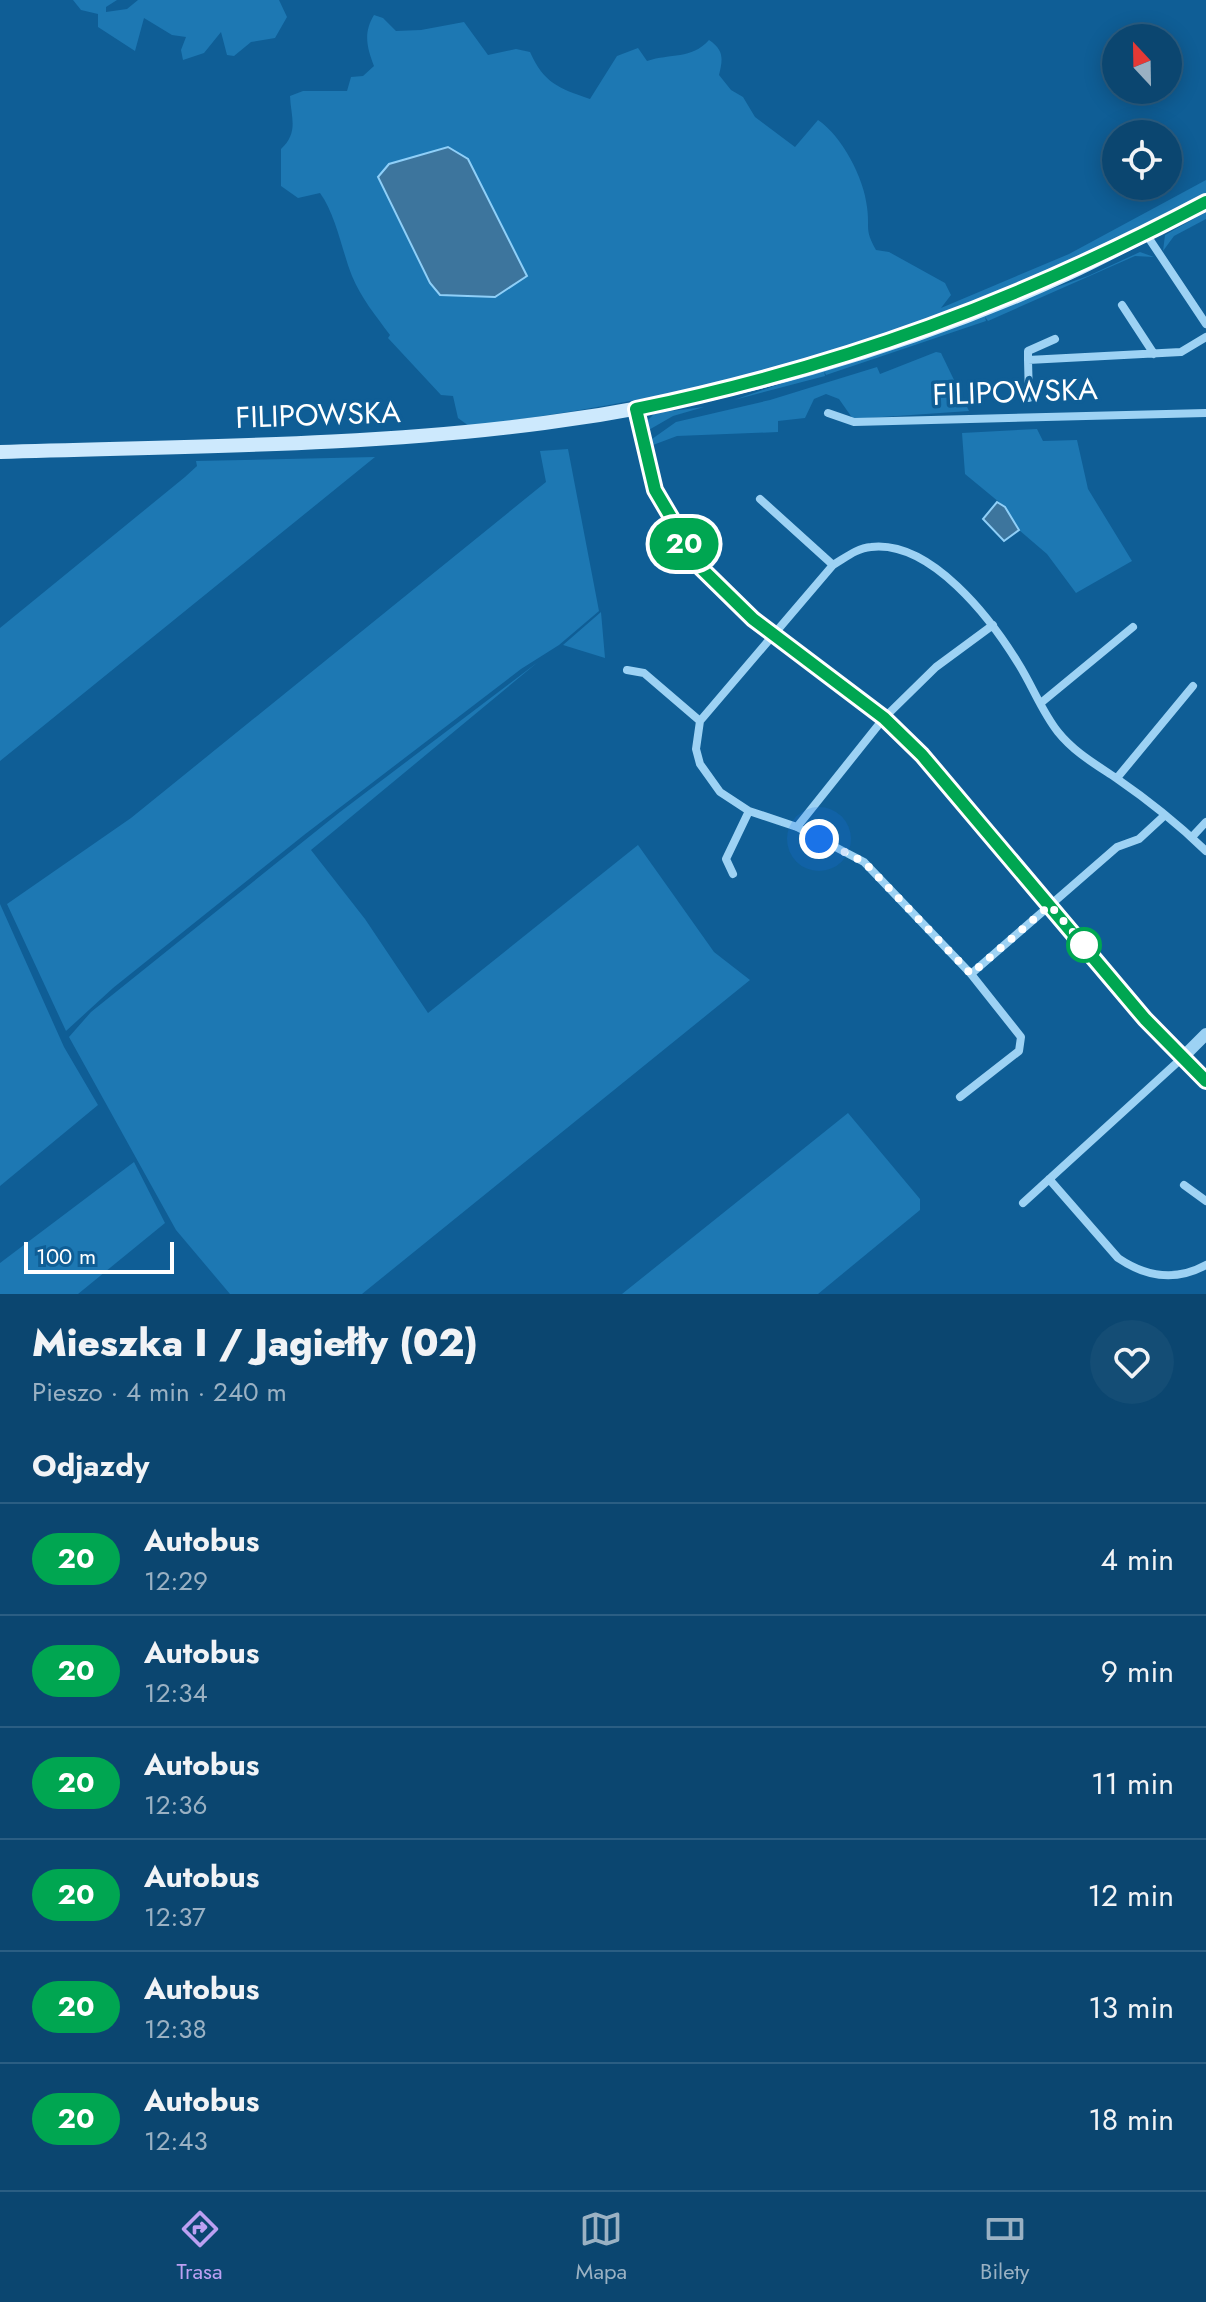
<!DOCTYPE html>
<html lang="pl">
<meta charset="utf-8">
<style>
:root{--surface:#0b4670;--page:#144d75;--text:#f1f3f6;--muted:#9ab1c3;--line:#2b5e83;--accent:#bca0f2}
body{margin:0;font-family:Jost,sans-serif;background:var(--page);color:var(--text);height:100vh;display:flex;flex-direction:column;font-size:30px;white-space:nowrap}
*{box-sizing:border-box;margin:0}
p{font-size:26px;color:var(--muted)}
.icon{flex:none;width:44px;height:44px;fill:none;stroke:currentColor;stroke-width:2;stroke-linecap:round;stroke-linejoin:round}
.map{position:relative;height:1294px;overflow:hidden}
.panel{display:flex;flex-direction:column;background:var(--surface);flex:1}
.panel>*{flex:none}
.badge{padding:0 16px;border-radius:26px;font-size:28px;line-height:52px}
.needle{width:52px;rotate:338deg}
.controls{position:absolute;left:1102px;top:24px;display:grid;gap:16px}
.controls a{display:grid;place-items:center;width:80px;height:80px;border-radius:50%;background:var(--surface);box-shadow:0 4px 20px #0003,0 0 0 2px var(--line);font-size:40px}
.scale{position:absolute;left:24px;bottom:20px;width:150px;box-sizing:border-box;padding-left:8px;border:4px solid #fff;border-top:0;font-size:22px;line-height:28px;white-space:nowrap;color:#fff;-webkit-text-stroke:6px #0f5e96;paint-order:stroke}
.you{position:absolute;width:40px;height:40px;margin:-20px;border:6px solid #fff;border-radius:50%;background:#1a73e8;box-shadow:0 0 0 12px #1a73e833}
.map>.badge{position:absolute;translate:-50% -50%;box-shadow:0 0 0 4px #fff}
h2{padding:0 32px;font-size:30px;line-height:72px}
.round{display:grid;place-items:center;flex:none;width:84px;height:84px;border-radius:42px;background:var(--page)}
.overview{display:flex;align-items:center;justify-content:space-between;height:136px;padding:0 32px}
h1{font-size:38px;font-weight:800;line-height:60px}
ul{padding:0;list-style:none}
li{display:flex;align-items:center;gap:24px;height:112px;padding:0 32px;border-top:2px solid var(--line)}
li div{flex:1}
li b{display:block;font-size:30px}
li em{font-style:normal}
li .badge{min-width:88px;font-weight:700;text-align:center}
.tabs{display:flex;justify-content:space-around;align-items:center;height:112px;border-top:2px solid var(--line);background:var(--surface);font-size:22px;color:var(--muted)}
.tabs a{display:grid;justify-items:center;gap:4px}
.tabs .active{color:var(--accent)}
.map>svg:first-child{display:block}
.green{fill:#1d78b3;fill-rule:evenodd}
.water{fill:#3d759d;stroke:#8fcff8;stroke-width:2}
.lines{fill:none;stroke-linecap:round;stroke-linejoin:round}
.minor{stroke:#9dd2f4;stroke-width:8}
.tertiary{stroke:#9dd2f4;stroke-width:12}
.secondary{stroke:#cde9fd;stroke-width:14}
.line-casing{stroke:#fff;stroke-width:18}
.line{stroke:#00a651;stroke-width:12}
.walk{stroke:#fff;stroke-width:8;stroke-dasharray:0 14.4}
.stop-dot{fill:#fff;stroke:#00a651;stroke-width:4}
.labels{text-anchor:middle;stroke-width:7;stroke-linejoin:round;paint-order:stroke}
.street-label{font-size:30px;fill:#fff;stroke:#0f5e96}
</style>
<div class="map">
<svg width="1206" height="1294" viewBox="0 0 1206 1294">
<rect width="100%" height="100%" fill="#0f5e96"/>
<path class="green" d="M73,0H117L106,7V12L127,9L138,0H279L287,17L275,38L251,42L234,56L227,55L221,32L204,53L183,60L181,50L186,37L172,35L144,18L135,51L98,27V14L81,10Z
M374,15L383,18L396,31L421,30L464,22L488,55L516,49L530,52C544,83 558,88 590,99L617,56L638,48L647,61C671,53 691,60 709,40C724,50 723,59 719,75L731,90L743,97L755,117L795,147L818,120C842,136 864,178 867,207C870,229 864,229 876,250L889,252L945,283L951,295L941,308L1069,254L1206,180V193C1153,221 1100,254 1044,277C860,356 667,402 469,426L458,418L453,396L441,395L388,338L390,335C376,316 361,298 352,276C342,251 336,215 320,193L298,198L281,186V149C299,132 291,118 290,96L303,91H347L351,77L363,76L374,66C367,48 363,33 374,15ZM448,147L468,159L527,276L495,297L440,295L430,283L378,178L389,164Z
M1206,212V219L1174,236L1163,251L1165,235Z
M1140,252L1154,257L1135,256L988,321L985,317L986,321L826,375L824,371L825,376L734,400L1088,276Z
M936,352L941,353L969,411L853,419L839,399L826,394L814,399L805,418L778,421V432L677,436L653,445L652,439L676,422L770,400L877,367L880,374Z
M704,407L673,416L647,431V421L655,413Z
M1037,429L1043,441L1077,440L1088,489L1132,561L1076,593L1047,554L1019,530L1005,507L965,474L962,433Z
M568,449L599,611L559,645L521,669L304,835L113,988L66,1031L7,904L131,818L546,482L540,451Z
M375,457L0,761V628L185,477L197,466L196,461Z
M601,612L605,658L563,645Z
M538,662L311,850L365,919L428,1013L638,845L714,952L750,980L362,1294H230L176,1230L69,1037L91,1012L340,812Z
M0,904L64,1047L98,1105L0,1186Z
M848,1113L920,1199V1210L818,1294H622Z
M134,1162L165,1223L78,1294H0V1263Z"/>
<path class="water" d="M448,147L468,159L527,276L495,297L440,295L430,283L378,177L389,164Z
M997,502L1005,507L1019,530L1004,541L983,519Z"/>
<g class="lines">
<path class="minor" d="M1146,234L1206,324
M1122,305L1154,354
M1028,360V351L1055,339
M1029,398L1028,360L1181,352L1206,337
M828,413L854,422L1206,413
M760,499L833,565
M627,670L644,673L700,721
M1042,702L1133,627
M1117,778L1193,686
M797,827L884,718L936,667L993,625
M1192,837L1206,822
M733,874L726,859L749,811
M971,974L1117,847L1139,839L1165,815
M960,1097L1019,1051L1021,1037L971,974L864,862L797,827L749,811L720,792L700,764L696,749L700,721L833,565C845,558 857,548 871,547C931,540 991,619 1018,663C1032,685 1042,712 1058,732C1074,752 1095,764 1116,778C1148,800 1178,824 1206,851
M1049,1179L1118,1258C1146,1277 1175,1282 1206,1265
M1184,1185L1206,1201
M1023,1203L1181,1059"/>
<path class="tertiary" d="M636,409L655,490L701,568L772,634L884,718L922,755L1145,1019L1206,1081
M1181,1059L1206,1034"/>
<path class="secondary" d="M0,452C181,446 364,447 544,423C723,400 903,349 1067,274C1114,252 1160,227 1206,202"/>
</g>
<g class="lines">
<g class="line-casing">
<path id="line" d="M1206,202C1019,301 844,366 636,409L655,490L701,568L753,619L884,718L922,755L1145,1019L1206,1081"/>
</g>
<use href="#line" class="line"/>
<path class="walk" d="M819,839L864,862L971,974L1050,905L1084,945"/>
</g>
<circle class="stop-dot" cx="1084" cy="945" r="16"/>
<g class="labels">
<g class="street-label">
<text transform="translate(1015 392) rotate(-2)" y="10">FILIPOWSKA</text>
<text transform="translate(318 415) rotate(-2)" y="10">FILIPOWSKA</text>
</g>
</g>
</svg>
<div class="controls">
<a><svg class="needle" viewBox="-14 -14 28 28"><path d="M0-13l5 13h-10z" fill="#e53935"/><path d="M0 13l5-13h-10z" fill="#9ab1c3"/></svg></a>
<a><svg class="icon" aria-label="locate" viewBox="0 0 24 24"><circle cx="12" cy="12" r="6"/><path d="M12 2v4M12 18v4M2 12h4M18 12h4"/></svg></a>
</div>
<div class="scale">100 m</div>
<div class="you" style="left:819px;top:839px"></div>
<b class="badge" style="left:684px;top:544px;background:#00a651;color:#fff">20</b>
</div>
<section class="panel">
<div class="overview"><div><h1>Mieszka I / Jagiełły (02)</h1><p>Pieszo · 4 min · 240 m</p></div><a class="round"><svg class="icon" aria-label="heart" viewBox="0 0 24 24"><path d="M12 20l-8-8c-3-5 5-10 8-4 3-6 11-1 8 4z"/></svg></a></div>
<h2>Odjazdy</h2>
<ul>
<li><span class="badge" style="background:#00a651;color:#fff">20</span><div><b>Autobus</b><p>12:29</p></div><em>4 min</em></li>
<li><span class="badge" style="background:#00a651;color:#fff">20</span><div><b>Autobus</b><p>12:34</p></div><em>9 min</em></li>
<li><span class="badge" style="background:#00a651;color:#fff">20</span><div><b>Autobus</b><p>12:36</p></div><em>11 min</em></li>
<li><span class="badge" style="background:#00a651;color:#fff">20</span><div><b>Autobus</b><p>12:37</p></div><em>12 min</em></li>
<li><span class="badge" style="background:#00a651;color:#fff">20</span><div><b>Autobus</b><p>12:38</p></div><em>13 min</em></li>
<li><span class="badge" style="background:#00a651;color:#fff">20</span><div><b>Autobus</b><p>12:43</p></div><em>18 min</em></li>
</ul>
</section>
<nav class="tabs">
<a class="active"><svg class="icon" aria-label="directions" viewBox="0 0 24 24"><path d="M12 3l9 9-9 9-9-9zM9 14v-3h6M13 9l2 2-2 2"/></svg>Trasa</a>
<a><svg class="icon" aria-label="map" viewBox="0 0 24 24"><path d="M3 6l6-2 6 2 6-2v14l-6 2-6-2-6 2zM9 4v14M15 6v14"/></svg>Mapa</a>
<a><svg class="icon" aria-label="tickets" viewBox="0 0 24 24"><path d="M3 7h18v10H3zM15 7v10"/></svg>Bilety</a>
</nav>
